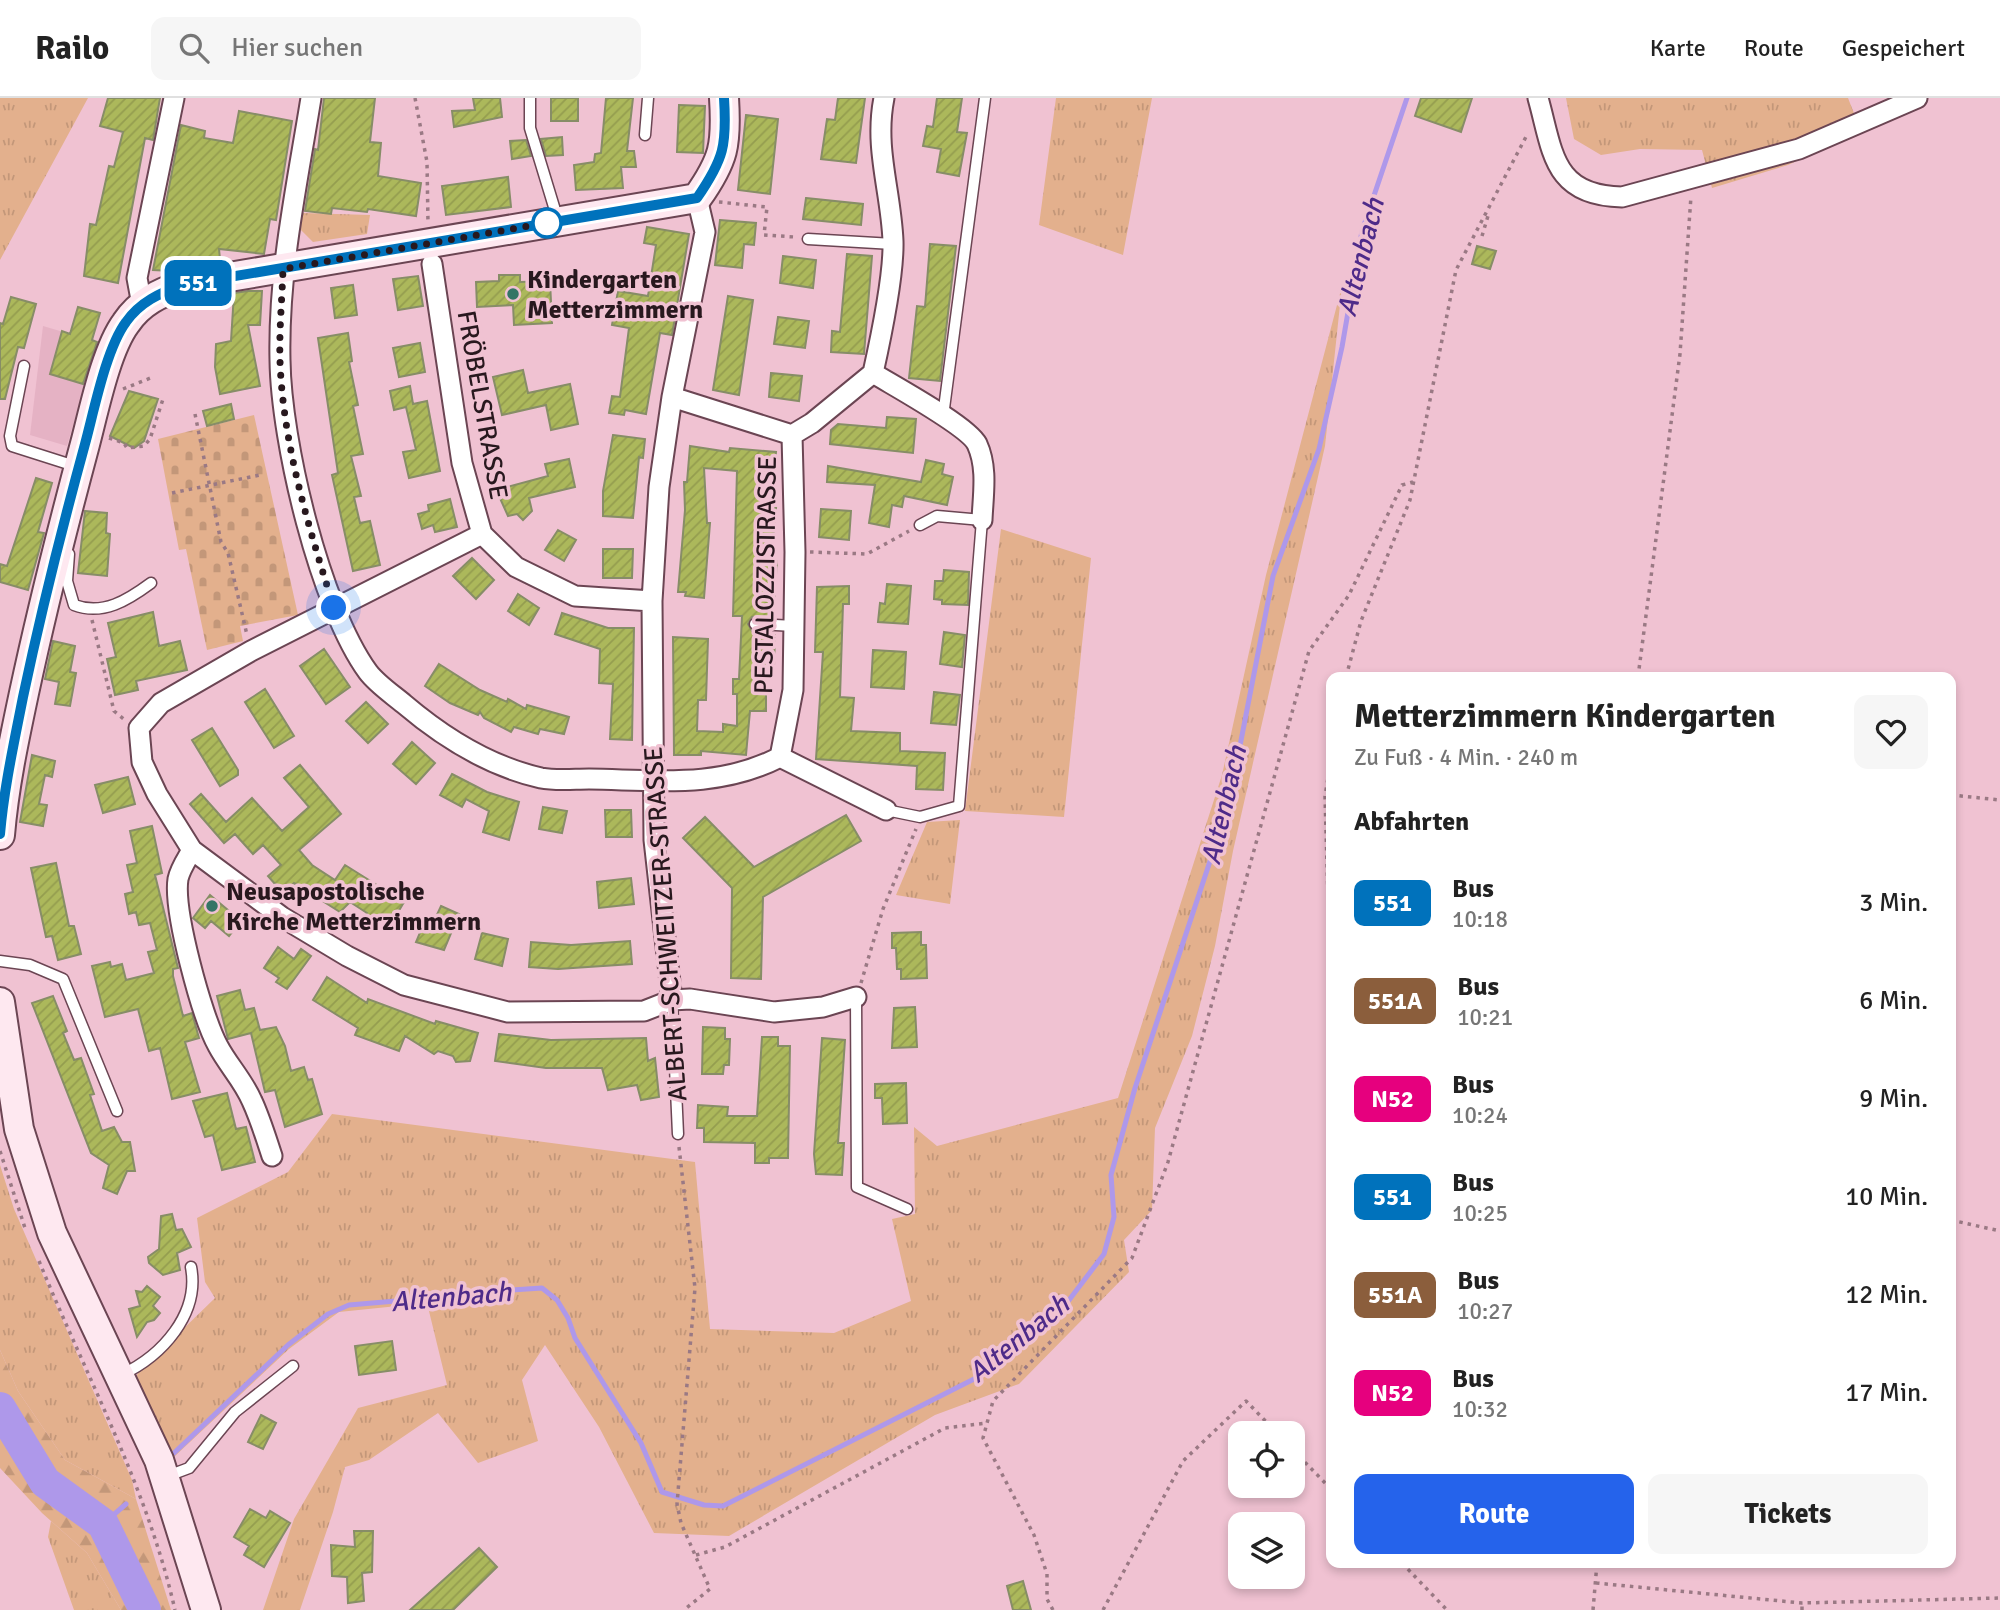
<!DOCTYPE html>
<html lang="de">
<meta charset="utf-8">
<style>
:root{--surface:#fff;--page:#f6f6f6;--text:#222;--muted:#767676;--line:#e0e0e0;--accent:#2563eb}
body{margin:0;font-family:Signika,sans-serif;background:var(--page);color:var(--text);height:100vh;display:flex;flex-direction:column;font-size:26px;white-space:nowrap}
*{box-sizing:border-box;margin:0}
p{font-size:23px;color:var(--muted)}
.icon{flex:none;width:38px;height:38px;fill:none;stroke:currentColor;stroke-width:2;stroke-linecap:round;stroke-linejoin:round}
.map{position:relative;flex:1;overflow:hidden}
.side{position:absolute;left:1326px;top:574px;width:630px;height:896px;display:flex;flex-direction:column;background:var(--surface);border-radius:14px;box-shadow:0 4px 10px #0003}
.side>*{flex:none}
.badge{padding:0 14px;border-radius:10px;font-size:24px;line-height:46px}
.tools{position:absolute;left:1228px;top:1323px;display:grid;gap:14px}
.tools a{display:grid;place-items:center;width:77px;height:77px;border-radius:14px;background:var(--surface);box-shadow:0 4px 10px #0003;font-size:35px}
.you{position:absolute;width:35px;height:35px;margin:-18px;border:5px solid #fff;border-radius:50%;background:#1a73e8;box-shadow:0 0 0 10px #1a73e833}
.map>.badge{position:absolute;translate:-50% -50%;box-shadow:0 0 0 4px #fff}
h2{padding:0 28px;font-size:26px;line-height:63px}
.round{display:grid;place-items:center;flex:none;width:74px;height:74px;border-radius:14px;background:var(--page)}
.head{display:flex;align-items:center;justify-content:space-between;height:119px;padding:0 28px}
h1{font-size:33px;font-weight:700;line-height:52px}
.cta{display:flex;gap:14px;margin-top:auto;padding:14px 28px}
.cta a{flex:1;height:80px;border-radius:14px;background:var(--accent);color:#fff;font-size:28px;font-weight:700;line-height:80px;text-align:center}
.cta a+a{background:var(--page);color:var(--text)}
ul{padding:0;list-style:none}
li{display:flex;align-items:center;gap:21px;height:98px;padding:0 28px}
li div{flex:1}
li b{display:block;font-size:26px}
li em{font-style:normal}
li .badge{min-width:77px;font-weight:700;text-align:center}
header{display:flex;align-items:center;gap:42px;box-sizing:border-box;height:98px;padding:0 35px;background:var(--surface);border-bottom:2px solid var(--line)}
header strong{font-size:33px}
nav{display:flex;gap:38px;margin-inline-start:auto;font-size:24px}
.search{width:490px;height:63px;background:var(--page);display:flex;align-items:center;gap:18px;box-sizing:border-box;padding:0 24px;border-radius:14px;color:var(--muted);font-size:26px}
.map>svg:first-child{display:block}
.built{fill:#e5b2c4}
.grass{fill:url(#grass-tufts)}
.forest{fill:url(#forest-firs)}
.cemetery{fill:url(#cemetery-stones)}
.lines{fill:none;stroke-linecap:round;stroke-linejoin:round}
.stream{stroke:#ae98ea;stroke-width:5}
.river{stroke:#ae98ea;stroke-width:32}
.building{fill:url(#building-hatch);stroke:#878d67;stroke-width:2}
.lane-casing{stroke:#6b4553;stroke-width:13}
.street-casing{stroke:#6b4553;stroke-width:23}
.secondary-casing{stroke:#6b4553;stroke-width:32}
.path{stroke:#9a7984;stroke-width:3.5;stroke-dasharray:3.5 5;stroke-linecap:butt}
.lane{stroke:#fff;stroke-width:10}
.street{stroke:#fff;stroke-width:19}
.secondary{stroke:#fee8f0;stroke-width:28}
.line-casing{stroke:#fff;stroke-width:16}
.line{stroke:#0072bc;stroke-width:10}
.walk{stroke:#28181e;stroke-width:7;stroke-dasharray:0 12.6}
.stop-dot{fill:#fff;stroke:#0072bc;stroke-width:3.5}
.poi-dot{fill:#337565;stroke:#f0c2d2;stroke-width:2.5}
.labels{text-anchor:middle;stroke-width:7;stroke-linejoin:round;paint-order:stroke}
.poi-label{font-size:26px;font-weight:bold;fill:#28181e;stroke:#f0c2d2;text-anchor:start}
.street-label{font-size:26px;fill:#28181e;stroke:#f0c2d2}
.water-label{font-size:28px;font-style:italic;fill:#4e2b89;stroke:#f0c2d2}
</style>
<header>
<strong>Railo</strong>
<div class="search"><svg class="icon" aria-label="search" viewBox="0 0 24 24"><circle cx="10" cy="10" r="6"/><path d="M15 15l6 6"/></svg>Hier suchen</div>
<nav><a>Karte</a><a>Route</a><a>Gespeichert</a></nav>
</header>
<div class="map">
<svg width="2000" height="1512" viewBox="0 0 2000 1512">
<defs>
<pattern id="grass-tufts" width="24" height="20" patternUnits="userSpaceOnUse" patternTransform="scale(1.75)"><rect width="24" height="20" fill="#e3b08d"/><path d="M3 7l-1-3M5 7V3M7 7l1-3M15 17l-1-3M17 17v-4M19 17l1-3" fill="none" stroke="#c39779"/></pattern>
<pattern id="forest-firs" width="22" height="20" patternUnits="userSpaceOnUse" patternTransform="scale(1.75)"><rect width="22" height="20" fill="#e3b08d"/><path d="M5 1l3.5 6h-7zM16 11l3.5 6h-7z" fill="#c39779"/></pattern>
<pattern id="cemetery-stones" width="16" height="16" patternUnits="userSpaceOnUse" patternTransform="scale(1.75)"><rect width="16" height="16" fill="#e3b08d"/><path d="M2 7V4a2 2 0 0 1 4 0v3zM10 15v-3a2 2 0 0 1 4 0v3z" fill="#c39779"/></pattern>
<pattern id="building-hatch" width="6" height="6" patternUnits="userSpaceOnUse" patternTransform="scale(1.75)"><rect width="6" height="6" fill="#acb85b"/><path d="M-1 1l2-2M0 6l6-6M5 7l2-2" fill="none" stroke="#949d4f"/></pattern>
</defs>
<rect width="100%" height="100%" fill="#f0c2d2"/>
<path class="built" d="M43,228L97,244L67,348L30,337Z"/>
<path class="grass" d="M0,0H88L0,162Z
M1056,0H1152L1123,157L1039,127Z
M1566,0H1848L1861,33L1788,67L1712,90L1702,52L1640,51L1601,57L1574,41Z
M303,115L370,117L367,136L313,144L300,131Z
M1342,188L1325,348L1233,753L1215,848L1192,938L1155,1030L1152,1112L1124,1142L1129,1174L1019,1286L935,1317L729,1438L654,1435L599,1329L545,1247L522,1282L538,1343L478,1365L438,1315L369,1362L345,1369L333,1414L300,1512H263L294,1421L358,1310L447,1287L427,1205L339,1214L289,1251L174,1359L160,1338L133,1285L138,1275L215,1200L205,1184L197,1120L288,1074L332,1016L695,1064L710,1231L834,1235L911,1203L892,1121L915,1116L914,1029L937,1048L1118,1000L1222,677L1266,477Z
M1001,431L1091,460L1064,719L965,713Z
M960,722L950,806L896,797L927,724Z
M0,1067L14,1111L132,1382L136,1401L65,1362L18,1293L0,1252Z
M51,1423L87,1455L121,1512H74L48,1439Z"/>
<path class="forest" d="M0,1252L18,1293L65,1362L136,1401L171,1512H121L87,1455L42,1415L0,1370Z"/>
<path class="cemetery" d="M254,317L298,517L240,528L243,543L207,552L186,451L179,452L158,341Z"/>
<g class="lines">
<path class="stream" d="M174,1355L288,1247L328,1216L349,1207L431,1200L463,1202L482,1194L542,1190L557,1202L568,1220L575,1240L641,1345L662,1394L704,1407L723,1408L978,1279L1063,1210L1104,1156L1114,1119L1111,1077L1135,990L1218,739L1238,658L1273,478L1319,351L1342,249L1362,133L1407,0
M103,1426L126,1406"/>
<path class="river" d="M0,1310L45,1384L103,1426L145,1512"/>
</g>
<path class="building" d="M108,0H160L153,42L145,40L118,185L84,178L90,126L96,127L109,68L114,69L123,34L100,28Z
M324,0H375L370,44L381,45L378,78L421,85L416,118L368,111L367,114L332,110L331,116L305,113L315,51L318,52Z
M473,0H500L502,19L454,29L452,13L475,12Z
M551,0H578V23H551Z
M606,0H633L627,53H634L636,69H621L623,90L576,92L574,67L594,64L595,56L601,55Z
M838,0H865L856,65L821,61L827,21L835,22Z
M937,0H962L957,34L967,35L959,78L937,74L941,51L923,48L927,28L933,29Z
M1421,0H1472L1461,34L1415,18Z
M679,7L705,8L703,55L677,54Z
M239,13L292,23L276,122L270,121L264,156L219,151L220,161L175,168L173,173L153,172L181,27L205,33L204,40L233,45Z
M746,17L778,21L770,96L738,92Z
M562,39L563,57L546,58L541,41Z
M526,42L531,58L512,61L510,43Z
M508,79L511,109L446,117L442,88Z
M806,100L863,106L861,127L803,121Z
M720,122L756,125L754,147L744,146L742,170L715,167Z
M647,129L689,136L672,237L660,235L646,316L625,312L624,317L609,315L612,298L620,299L629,230L612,227L618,193L648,198L656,147L644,145Z
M930,146L956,148L940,283L909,280L917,208L925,209Z
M1477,148L1496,153L1490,171L1472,166Z
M847,156L872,158L864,256L831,254L832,233L840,234Z
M783,158L816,162L813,190L780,185Z
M499,177H520V184L550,183L552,225L514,227L513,207L477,209L476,184L499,183Z
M418,178L423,208L398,212L393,181Z
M353,187L357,217L335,220L331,190Z
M248,193H262L260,227H248L260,288L220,296L215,269L216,246L231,243L234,195Z
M728,198L753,202L739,297L713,292Z
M11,199L36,206L24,250L18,249L5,301H0V225L3,226Z
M78,209L100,215L92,242L97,244L83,286L50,276L62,233L70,236Z
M778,219L809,223L805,250L774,246Z
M348,235L352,263L349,264L358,307L353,308L363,356L351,358L361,398L354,399L360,425L370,423L380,467L353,473L332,377L338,375L318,240Z
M420,245L425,274L399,279L393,250Z
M523,272L528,295L570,286L578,326L551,332L546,307L502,317L493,279Z
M771,275L802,278L799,303L769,299Z
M410,288L413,306L427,303L440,373L409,380L403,354L416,352L406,309L394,312L390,293Z
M129,293L158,301L144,343L134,350L110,338Z
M231,306L234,321L207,328L203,313Z
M887,319L916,321L913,355L830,346L831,332L838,326L886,330Z
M613,337L645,341L643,360L639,359L633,420L603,418V393Z
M690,348L729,354L730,350L776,354L771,410H776L771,463H777L773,519H752L748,526L752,533L775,537L774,568H766V613H750L746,657L701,653V657H674L673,539L708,541L706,602H698L697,633L723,634V626L737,628V596H733V581H739L742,518H733L737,373L704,370L707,425H710L704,500L685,498L686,494H678L685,412L684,384H687Z
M569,361L575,389L529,400L532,413L523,422L517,416L508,418L499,398L505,397L503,390L548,378L545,366Z
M926,362L944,366L942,376L953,379L947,407L904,398L902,409L892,407L889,429L869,425L875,387L827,384L828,368L921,384Z
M36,380L52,385L38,434L44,435L28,492L0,484V466L7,468Z
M450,401L457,429L435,434L433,427L422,431L418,416L429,413L428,407Z
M821,411L851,413L849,442L819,439Z
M85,413L107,415L106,435L110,436L107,478L78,475Z
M558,432L576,442L564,463L545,452Z
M603,451H633L632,480H603Z
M472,460L494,482L476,501L453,478Z
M944,472L969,474L968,507L942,506V502L934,501L935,483H943Z
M887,486L911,488L908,526L878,524L880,505L885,506Z
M849,488V506H843L840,599L854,600L851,633L900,635V653L945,655L943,692L916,691L917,668L816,661L823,554H815L817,489Z
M518,496L539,510L529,527L508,513Z
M153,514L159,548L180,543L187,572L136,583L138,592L115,597L107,561L116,559L108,525Z
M562,515L608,530H634L632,642L610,641L613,586L599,585L600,551L555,536Z
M944,534L965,537L962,569L940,566Z
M53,543L75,548L70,574L76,575L70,608L55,606L59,584L45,581Z
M324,551L350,589L326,606L300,568Z
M873,552L906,554L904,591L871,589Z
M439,566L480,592L507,604L508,601L526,611L527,607L569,619L564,636L540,631L538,636L514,629L511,634L484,620L480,614L478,617L450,605L425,588Z
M265,591L294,638L274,650L245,604Z
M934,594L960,597L956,627L931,625Z
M366,604L388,626L368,645L346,623Z
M212,630L238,672V677L220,688L192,642Z
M412,644L435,665L416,686L393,666Z
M32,657L55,663L52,679L45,677L39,706L47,707L43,728L20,724Z
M300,667L341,716L299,752L312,767L335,782L345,767L404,804L387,833L364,820L367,815L350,804L340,814L294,785L283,795L268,778L281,767L263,747L253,756L235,736L224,745L190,706L201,696L226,724L252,700L282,733L309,709L284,680Z
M452,676L487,694L519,704L509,742L483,734L489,713L466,701L462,709L440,697Z
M128,679L135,706L103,715L95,687Z
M543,709L567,713L562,735L539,731Z
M605,712H631L632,739H606Z
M846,717L861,743L763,799L761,881L731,880L732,790L683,740L705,719L754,769Z
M152,728L162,775L155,777L178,870L173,871V878L183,918L192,915L199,940L185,944L200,994L172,1001L160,950L149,953L138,911L105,919L92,868L110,864L111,869L122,866L126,882L154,875L148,854L157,852L150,825L139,827L136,814L129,816L125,796L133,794L127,767L137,765L130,733Z
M56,765L69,828H74L81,856L58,862L52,838L46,839L31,770Z
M631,780L634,806L599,810L597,784Z
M210,797L241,823L229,838L211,823L205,830L193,820Z
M441,808L459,816L444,852L416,844L427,818L435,821Z
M921,834V847H926L927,880L901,881V871H897L896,850H892V835Z
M482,835L508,841L502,868L475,861Z
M630,843L632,866L558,871L529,869L531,844L571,847Z
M278,849L294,861L301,851L311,858L287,891L276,884L279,880L264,870Z
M327,879L367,905L368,901L435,926L436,923L478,935L470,963L456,964L453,958L438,953L434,956L405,938L399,953L355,937L358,930L313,902Z
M240,892L245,912L254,910L260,932L276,929L285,948L291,973L304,969L308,982L312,981L322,1016L285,1029L275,992L265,994L251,935L228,941L217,898Z
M53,898L67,933L63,935L74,962L81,960L94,996L90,997L102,1033L114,1029L122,1044H130L135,1073H127L117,1096L103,1090L109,1067L91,1055L32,905Z
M915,909L917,949L892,950L894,910Z
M703,929L725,930V941H730L729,967H724L723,976H702Z
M499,936L551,942L646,940L648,963L655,960L659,999L641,1002L637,987L608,992L602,970H546L495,963Z
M762,939H778V948H790L788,1060H769V1065H755V1045L704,1044V1030H697L698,1007L728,1009L727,1018H757Z
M822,940L845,942L838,1045H844L842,1077L816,1076L814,1056Z
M906,985L907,1025L883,1026L882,1000H875V986Z
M227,995L236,1031L246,1029L255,1064L222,1072L213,1037L205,1039L193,1003Z
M172,1116L176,1132L182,1131L191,1149L177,1155L180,1172L163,1177L149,1165L148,1159L159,1151L161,1118Z
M147,1188L160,1199L153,1208L160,1215L154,1222L147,1224L137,1239L129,1211L140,1208L136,1193L142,1194Z
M392,1243L396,1272L359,1277L355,1248Z
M261,1317L276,1325L263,1351L248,1344Z
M250,1411L266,1420L270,1413L290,1425L264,1469L244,1457L249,1448L234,1439Z
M354,1433H373L372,1474L362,1475L364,1503L348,1505L347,1479L332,1478L331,1447L355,1449Z
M479,1450L497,1469L453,1512H410Z
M1023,1483L1031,1512H1013L1007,1488Z"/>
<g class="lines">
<g class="lane-casing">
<path id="lane" d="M530,0V30L558,122
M645,37L648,0
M808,141L893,146
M24,268L10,338L12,348L78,369
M943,318L985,0
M69,456L67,483L74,507C103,518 128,502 151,485
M755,526L794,528
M886,712L920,719L959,708L982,422L937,418L920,427
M0,863L30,867L63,881L117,1013
M856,899L857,1089L907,1111
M672,902L678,1036
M121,1277C162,1258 200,1216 191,1169
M165,1379L189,1370L235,1314L293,1268"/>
</g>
<g class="street-casing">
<path id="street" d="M311,0C297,87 278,173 280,262C281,344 320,508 368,574C377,586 392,596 404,606C444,640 488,668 541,680C556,683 574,681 589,681C656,682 718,691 780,659L793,592L795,454L792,337
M1538,0C1553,53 1552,98 1622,99L1799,51L1917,0
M432,166L462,365L482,436L516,469L575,498L652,503
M142,207L137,180L174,0
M873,275C894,288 968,328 977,346C988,370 983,397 982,422
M672,299L792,337L812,325L873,275C881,239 894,178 893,143C891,93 874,50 884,0
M482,436L251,553L161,605L139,630L142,664L157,696L192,752L282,819L347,858L404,887L508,914L644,913L672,902L690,901L774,914L823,909L856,899
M780,659L886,712
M192,752C187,761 180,771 178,781C173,813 202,919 218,948C228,967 243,982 252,1003C260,1020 266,1040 272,1058
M672,902L654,742L652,503L659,389L672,299L705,134L697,100"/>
</g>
<g class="secondary-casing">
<path id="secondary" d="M0,737C4,689 14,642 24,595C42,511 63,428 85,346C94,312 106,252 126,225C140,204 160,195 182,187L697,100C724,62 727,47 724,0
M0,904L19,1031L52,1135L159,1362L206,1512"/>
</g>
<path class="path" d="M415,0L427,64L428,125
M719,104L767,109L764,137L795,139
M1482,138L1488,118
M123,291L153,279
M195,316L221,444L228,455L247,537
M109,340L124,345L127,350L144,348L150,341L164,298
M172,395L260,377
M810,454L867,456L909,433
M92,522L114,613L125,622
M1346,579L1361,523L1410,402L1456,172L1528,35
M1638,579L1680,256L1691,98
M1332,656L1325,698L1332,932
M1951,697L2000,702
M861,885L883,811L916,731
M679,1049L695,1190L677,1406L681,1425L710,1491L684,1512
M0,1053L25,1130
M1951,1122L2000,1133
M39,1163C87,1280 147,1389 175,1512
M1293,1352L1332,1392
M696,1457L725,1449L945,1330L987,1325
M1402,1465L1447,1512
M1596,1485L1802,1505L2000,1500
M1053,1512L1047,1501V1476L1034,1437L983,1340L993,1303L1132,1160L1168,1064L1309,553L1349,497L1402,387L1413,384
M1103,1512L1183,1363L1246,1303L1277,1335
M1593,1512L1597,1465
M1802,1512V1505"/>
<use href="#lane" class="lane"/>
<use href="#street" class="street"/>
<use href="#secondary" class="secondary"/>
</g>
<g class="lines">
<g class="line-casing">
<path id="line" d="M0,736C4,690 14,645 23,599C41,514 62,430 85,346C94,313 106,251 126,224C140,204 160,195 182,187L697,100C724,61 727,47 724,0"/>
</g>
<use href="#line" class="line"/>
<path class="walk" d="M334,510C309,430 283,347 280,263C279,233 282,202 283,171L552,124L547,125"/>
</g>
<circle class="stop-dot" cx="547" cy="125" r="14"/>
<g class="poi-dot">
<circle cx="513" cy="196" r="7"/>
<circle cx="212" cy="808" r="7"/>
</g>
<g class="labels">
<g class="poi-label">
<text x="527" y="190">Kindergarten<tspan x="527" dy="30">Metterzimmern</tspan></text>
<text x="226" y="802">Neusapostolische<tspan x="226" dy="30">Kirche Metterzimmern</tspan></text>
</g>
<g class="street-label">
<text transform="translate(483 307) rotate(80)" y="9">FRÖBELSTRASSE</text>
<text transform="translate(765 477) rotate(-89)" y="9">PESTALOZZISTRASSE</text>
<text transform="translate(665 826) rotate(-94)" y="9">ALBERT-SCHWEITZER-STRASSE</text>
</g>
<g class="water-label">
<text transform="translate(1360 159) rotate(-76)" y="10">Altenbach</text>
<text transform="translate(1223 707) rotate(-77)" y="10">Altenbach</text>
<text transform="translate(451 1198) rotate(-5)" y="10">Altenbach</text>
<text transform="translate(1018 1240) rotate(-39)" y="10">Altenbach</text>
</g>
</g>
</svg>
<div class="tools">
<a><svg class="icon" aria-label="locate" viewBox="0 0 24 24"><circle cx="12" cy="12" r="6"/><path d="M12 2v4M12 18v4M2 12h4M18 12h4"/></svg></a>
<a><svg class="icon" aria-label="layers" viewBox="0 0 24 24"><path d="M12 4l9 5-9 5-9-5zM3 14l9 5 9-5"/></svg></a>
</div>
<div class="you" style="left:334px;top:510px"></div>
<b class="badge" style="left:198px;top:185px;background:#0072bc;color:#fff">551</b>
<section class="side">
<div class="head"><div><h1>Metterzimmern Kindergarten</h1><p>Zu Fuß · 4 Min. · 240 m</p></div><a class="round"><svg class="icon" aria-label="heart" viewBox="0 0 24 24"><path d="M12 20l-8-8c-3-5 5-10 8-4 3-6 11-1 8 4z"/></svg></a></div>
<h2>Abfahrten</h2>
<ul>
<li><span class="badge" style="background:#0072bc;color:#fff">551</span><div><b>Bus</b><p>10:18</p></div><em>3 Min.</em></li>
<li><span class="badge" style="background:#8b5e3c;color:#fff">551A</span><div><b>Bus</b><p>10:21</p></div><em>6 Min.</em></li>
<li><span class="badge" style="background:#e6007e;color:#fff">N52</span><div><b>Bus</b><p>10:24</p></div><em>9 Min.</em></li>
<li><span class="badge" style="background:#0072bc;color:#fff">551</span><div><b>Bus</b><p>10:25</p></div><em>10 Min.</em></li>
<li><span class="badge" style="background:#8b5e3c;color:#fff">551A</span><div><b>Bus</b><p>10:27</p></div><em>12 Min.</em></li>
<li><span class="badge" style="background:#e6007e;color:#fff">N52</span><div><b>Bus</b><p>10:32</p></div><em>17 Min.</em></li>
</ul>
<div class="cta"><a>Route</a><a>Tickets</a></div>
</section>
</div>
